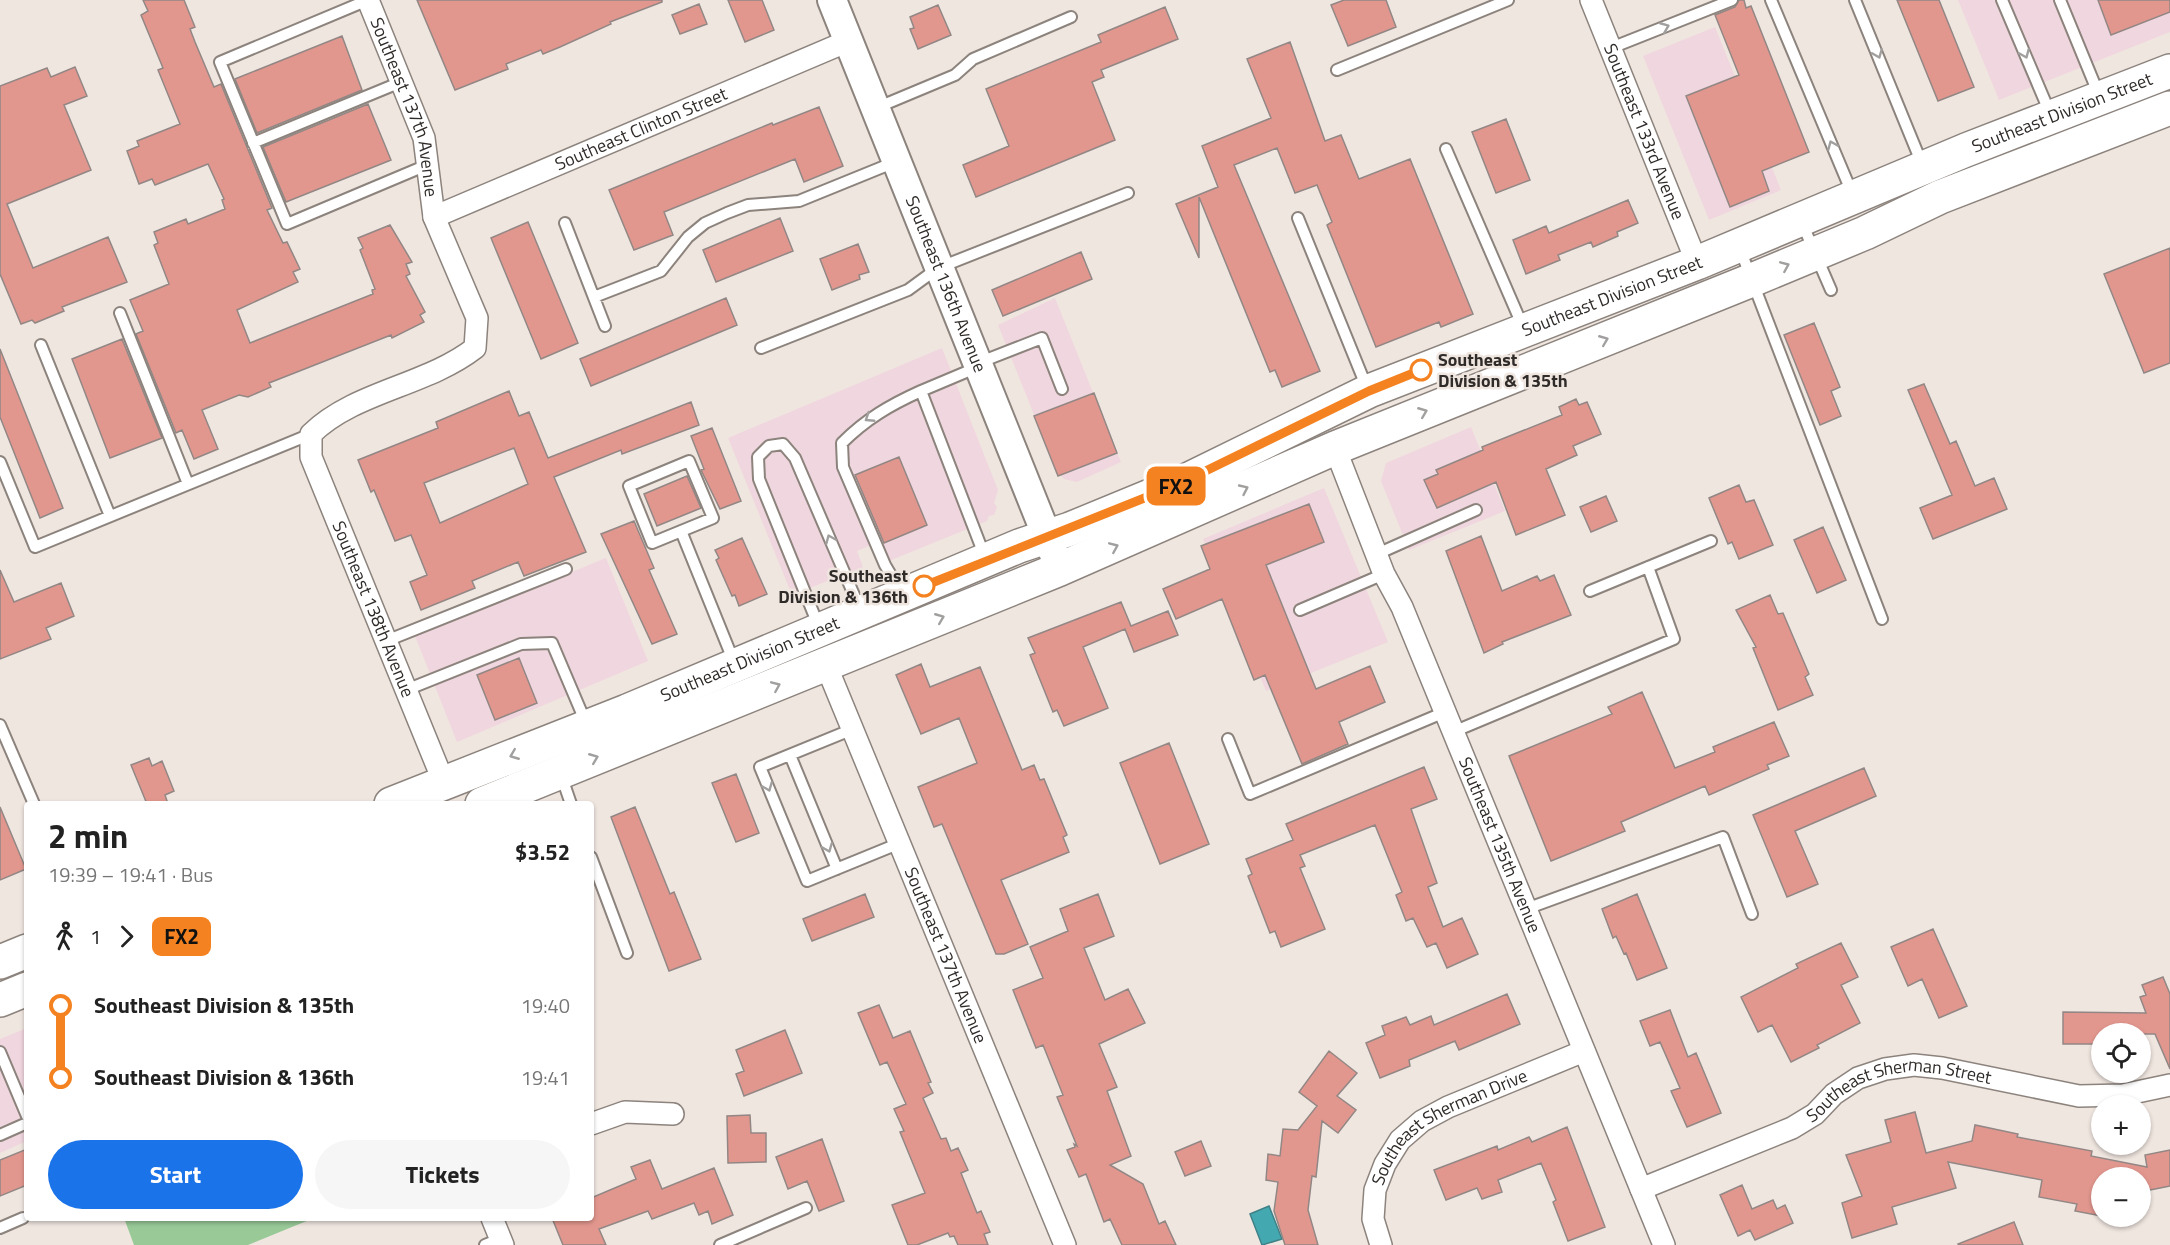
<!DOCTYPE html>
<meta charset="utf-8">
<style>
:root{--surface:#fff;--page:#f6f6f6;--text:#222;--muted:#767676;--accent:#1a73e8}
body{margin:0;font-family:"Titillium Web",sans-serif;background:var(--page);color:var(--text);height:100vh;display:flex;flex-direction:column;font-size:22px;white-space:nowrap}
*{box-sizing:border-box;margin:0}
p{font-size:20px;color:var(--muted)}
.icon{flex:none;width:33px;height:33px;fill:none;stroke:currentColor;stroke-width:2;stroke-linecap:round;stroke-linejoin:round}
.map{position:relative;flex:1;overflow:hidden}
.side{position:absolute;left:24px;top:801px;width:570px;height:420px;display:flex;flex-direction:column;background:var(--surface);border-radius:6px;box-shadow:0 2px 4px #0004}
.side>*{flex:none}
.badge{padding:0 12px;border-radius:9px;font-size:21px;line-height:39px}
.buttons{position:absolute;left:2091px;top:1023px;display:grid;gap:12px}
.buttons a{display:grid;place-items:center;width:60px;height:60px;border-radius:50%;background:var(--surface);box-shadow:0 2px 4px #0004;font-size:30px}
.map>.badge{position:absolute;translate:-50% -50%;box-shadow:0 0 0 3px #fff}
.legs{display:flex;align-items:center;gap:9px;height:66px;padding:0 24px;font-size:20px}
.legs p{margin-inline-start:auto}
.head{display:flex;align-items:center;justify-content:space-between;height:102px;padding:0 24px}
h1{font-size:33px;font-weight:700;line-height:45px}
.action{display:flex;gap:12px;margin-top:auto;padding:12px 24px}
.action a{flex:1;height:69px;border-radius:36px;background:var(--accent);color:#fff;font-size:24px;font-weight:700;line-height:69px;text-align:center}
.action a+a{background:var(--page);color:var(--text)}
ul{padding:0 24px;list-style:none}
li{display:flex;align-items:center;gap:21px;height:72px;font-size:22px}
li i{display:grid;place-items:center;width:9px;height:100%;margin:0 8px;background:currentColor}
li i::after{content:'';width:15px;height:15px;margin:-8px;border:4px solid;border-radius:50%;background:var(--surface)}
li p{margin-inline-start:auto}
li:first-child i{background:linear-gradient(#0000 50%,currentColor 0)}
li:last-child i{background:linear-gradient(currentColor 50%,#0000 0)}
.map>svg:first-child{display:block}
.commercial{fill:#f0d6de}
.green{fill:#98c997}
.water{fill:#44a8b0;stroke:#3e8288;stroke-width:1.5}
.building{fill:#e2978e;stroke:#928785;stroke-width:1.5;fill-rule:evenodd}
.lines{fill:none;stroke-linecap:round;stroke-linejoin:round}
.lane-casing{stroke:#8c837d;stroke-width:14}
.street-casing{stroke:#8c837d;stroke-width:24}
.secondary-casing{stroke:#8c837d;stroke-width:32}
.primary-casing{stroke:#8c837d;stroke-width:36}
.lane{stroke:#fff;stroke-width:10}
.street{stroke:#fff;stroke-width:21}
.secondary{stroke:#fff;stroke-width:28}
.primary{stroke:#fff;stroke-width:33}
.oneway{stroke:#a1a09f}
.line-1-casing{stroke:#fff;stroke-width:14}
.line-1{stroke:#f58220;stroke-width:9}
.stop-1-dot{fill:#fff;stroke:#f58220;stroke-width:3}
.labels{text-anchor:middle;stroke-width:5;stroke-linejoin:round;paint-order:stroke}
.street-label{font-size:18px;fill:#2f2b29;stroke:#f0e6e0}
.stop-label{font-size:18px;font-weight:bold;fill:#2f2b29;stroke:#f0e6e0;text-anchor:start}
</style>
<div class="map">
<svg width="2170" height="1245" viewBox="0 0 2170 1245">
<rect width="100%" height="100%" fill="#f0e6e0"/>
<path class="commercial" d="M1958,0H2170V32L1999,100Z
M1715,27L1781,190L1709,220L1643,56Z
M1055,298L1121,462L1077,482L1064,479L1057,472L998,325Z
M942,348L998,490L994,503L997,507L994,515L989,516L987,521L884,563L876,543L857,551L863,567L792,595L728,438Z
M1471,427L1505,511L1409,550L1381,481L1386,463Z
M1324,488L1388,642L1266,691L1203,539Z
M606,558L648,661L457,742L415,636Z
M27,1028V1141L0,1153V1039Z"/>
<path class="green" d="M124,1218H314L248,1245H134Z"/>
<path class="water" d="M1269,1206L1282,1239L1262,1245L1250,1214Z"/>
<path class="building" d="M143,0H184L195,27L190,29L195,42L214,87L221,84L272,208L267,210L283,243L287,242L300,269L293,272L298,282L237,310L250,343L373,294L372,290L375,289L360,250L363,248L358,238L390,225L412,262L406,264L410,274L406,276L425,312L420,315L424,322L392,338L391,335L269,383L271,387L248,397L239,395L202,410L218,449L194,459L182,430L176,433L136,334L143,331L130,300L169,284L154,245L158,243L154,232L186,219L188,224L225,209L222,200L224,199L208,164L155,185L152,179L139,184L127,151L139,146L137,141L180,124L158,70L163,68L141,15L148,11Z
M417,0H662V2L610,22L611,24L560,47L543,54L541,50L506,64L508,69L455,90Z
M728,0H762L774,30L745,42Z
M1344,0H1386L1396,27L1348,46L1331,5Z
M1739,0H1744L1746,8L1751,6L1809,152L1762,171L1769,191L1730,207L1686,96L1739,75L1715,15L1735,7Z
M1897,0H1939L1974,87L1938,101Z
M2098,0H2170V12L2111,35Z
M699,4L707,24L680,34L672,15Z
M938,5L951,35L918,49L910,29L914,28L910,17Z
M1165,7L1178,39L1101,70L1104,77L1092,82L1115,140L976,197L963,165L1009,146L986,89L1101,42L1098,35Z
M342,36L362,90L257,133L235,79Z
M1290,42L1325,141L1341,135L1359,179L1410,159L1473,314L1441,327L1439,322L1376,347L1327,225L1332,222L1317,185L1295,193L1277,148L1234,165L1320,371L1282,387L1275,370L1270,372L1199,197V258L1176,204L1218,187L1202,146L1271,118L1247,59Z
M75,67L87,96L64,105L91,170L7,204L33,268L108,237L127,282L62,307L64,311L35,323L32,320L21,324L0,274V86L47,68L51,77Z
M368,104L391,160L286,202L263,147Z
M819,107L843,166L804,182L795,159L664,212L673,235L634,250L609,190L772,123L773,125Z
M1506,119L1530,180L1496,193L1472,132Z
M1628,200L1638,223L1617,232L1618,236L1593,247L1591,242L1558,255L1560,260L1526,274L1513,240L1546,226L1549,233Z
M780,218L793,251L716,282L703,250Z
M528,222L578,343L541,359L491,238Z
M858,244L869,272L859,275L860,279L832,290L820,259Z
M2170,248V363L2144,373L2104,274Z
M1081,252L1092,279L1003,316L992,290Z
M726,298L737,325L591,386L580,359Z
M1814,323L1840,387L1831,391L1841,416L1820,425L1784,335Z
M122,339L162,438L110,458L72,359Z
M0,349L63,508L40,518L0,417Z
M1924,384L1950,444L1956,441L1975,486L1994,478L2007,509L1933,539L1920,508L1952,495L1908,390Z
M509,391L519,416L529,412L548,458L691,402L699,425L622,454L621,450L554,477L586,552L524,576L518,562L472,581L475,588L421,610L410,582L427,575L411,535L395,541L374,490L371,492L358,460L438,428L436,422ZM514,448L528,484L440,523L424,483Z
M1094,393L1117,453L1058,476L1034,416Z
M1576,399L1579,405L1587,402L1601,434L1573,446L1577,455L1546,469L1565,515L1516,535L1496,482L1437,508L1424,480L1438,474L1436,470L1483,450L1482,447L1562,415L1559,407Z
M712,428L741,501L720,509L701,470L704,469L691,436Z
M899,457L927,525L884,543L855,475Z
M687,476L701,508L657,526L644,494Z
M1739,485L1746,502L1754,500L1773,545L1739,559L1732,542L1728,544L1709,498Z
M1606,496L1617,521L1591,532L1580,507Z
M1309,504L1324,542L1266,565L1316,689L1370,666L1385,702L1339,722L1348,744L1302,764L1265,675L1254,680L1222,599L1176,619L1163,589L1210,569L1201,546Z
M634,521L654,568L649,570L677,634L652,644L601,534Z
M1823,527L1846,580L1817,593L1794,540Z
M1481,536L1502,591L1537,576L1540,581L1554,575L1571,615L1502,642L1503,644L1484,653L1446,551Z
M742,538L767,594L739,606L735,595L732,596L716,560L719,558L715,550Z
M0,570L14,602L61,583L74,616L46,628L51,639L0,659Z
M1770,595L1778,614L1783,613L1800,653L1809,674L1805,677L1813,695L1778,710L1753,648L1756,647L1736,610Z
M1121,602L1131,626L1168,611L1178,635L1134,652L1125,629L1083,647L1108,708L1064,726L1057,710L1053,712L1030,655L1035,653L1028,638Z
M519,658L537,703L495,720L477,675Z
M921,664L930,687L980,667L1022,770L1034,765L1040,780L1044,779L1067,835L1063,837L1069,852L1001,880L1028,944L1004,954H996L942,824L934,827L918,787L977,763L959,718L921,734L896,675Z
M1642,692L1675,768L1715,752L1713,747L1774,722L1789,756L1767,765L1769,769L1709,795L1705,786L1621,822L1625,831L1551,861L1509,756L1612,714L1608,707Z
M1169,743L1209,844L1160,864L1120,763Z
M149,758L152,766L162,761L174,791L165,795L168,804H147L131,765Z
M1424,767L1437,799L1411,809L1437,883L1428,887L1443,927L1462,918L1478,954L1447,968L1436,943L1427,947L1413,918L1406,921L1396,895L1402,892L1375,825L1300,855L1305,866L1300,868L1325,929L1281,947L1275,931L1270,933L1248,876L1252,874L1246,859L1293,840L1286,824Z
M1864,768L1876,796L1795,831L1818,884L1787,897L1753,815Z
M736,774L759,833L736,842L712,783Z
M0,807L26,869L0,880Z
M635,807L670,894L674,892L701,959L669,971L611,817Z
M865,894L874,917L812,941L803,919Z
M1098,894L1114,936L1084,948L1105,1000L1128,989L1145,1023L1099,1044L1117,1087L1107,1091L1131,1156L1110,1165L1143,1184L1159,1224L1165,1221L1176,1245H1122L1110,1219L1104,1222L1086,1174L1079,1177L1067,1150L1075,1147L1074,1144L1077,1146L1057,1097L1063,1095L1043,1045L1036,1048L1013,990L1043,978L1030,947L1068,931L1060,909Z
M1637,894L1667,968L1637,980L1626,953L1624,954L1616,936L1613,938L1602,909Z
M1933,929L1967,1006L1939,1018L1922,979L1908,986L1891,947Z
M1841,943L1858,977L1841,985L1860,1023L1817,1045L1819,1048L1791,1062L1772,1025L1758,1032L1741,997L1798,968L1796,964Z
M2163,977L2170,994V1069L2155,1034H2102V1044H2063V1012L2146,1013L2140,997L2146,995L2142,985Z
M1507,994L1520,1024L1459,1050L1455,1041L1409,1060L1410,1066L1380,1078L1366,1043L1385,1035L1382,1026L1406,1017L1410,1025L1431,1016L1434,1025Z
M879,1005L893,1038L910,1031L931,1082L928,1083L933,1093L923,1098L941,1139L946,1138L951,1151L958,1148L968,1170L961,1173L977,1213L981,1211L990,1232L984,1234L988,1245H958L954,1236L950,1237L948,1233L917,1245H908L892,1205L925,1193L900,1132L904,1131L894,1109L906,1104L887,1062L880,1065L858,1013Z
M1670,1010L1688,1057L1696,1053L1721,1113L1687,1127L1671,1091L1680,1088L1660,1042L1650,1046L1640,1021Z
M785,1030L802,1073L744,1096L736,1074L744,1071L736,1050Z
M1329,1051L1357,1073L1337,1096L1356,1110L1338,1133L1322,1121L1316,1177L1312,1176L1308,1210L1318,1245H1285L1274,1211L1278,1182L1266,1180L1268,1154L1280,1156L1283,1129L1298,1130L1317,1106L1299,1092Z
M1915,1112L1926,1153L1972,1141L1975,1125L2018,1134L2017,1137L2092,1151L2091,1156L2147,1167L2145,1155L2170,1150V1186L2140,1192V1178H2102V1216L2075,1211L2077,1204L2039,1197L2042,1180L1948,1162L1956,1188L1892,1207L1897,1224L1852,1238L1842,1203L1862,1196L1846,1155L1891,1142L1885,1120Z
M750,1115L751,1133H766V1162L728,1163L727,1116Z
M1567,1127L1605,1227L1568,1241L1553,1202L1556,1200L1541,1163L1498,1180L1502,1192L1482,1199L1477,1188L1446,1200L1434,1170L1497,1146L1498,1150L1529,1137L1532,1142Z
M822,1139L844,1201L819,1211L807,1181L788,1189L776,1157Z
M1201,1141L1211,1166L1185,1176L1175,1152Z
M27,1149V1185L0,1196V1160Z
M650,1160L662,1189L714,1168L733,1215L712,1224L708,1211L699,1215L694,1203L652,1219L648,1211L599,1229L606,1245H563L552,1218H591V1198L636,1179L631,1167Z
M1742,1185L1752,1209L1773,1200L1777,1209L1785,1205L1793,1223L1755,1240L1750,1230L1738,1236L1720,1195Z
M2014,1222L2023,1245H1959L1958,1244Z"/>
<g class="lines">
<g class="lane-casing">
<path id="lane" d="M368,0L220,62L287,224L427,165
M1771,0L1852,193
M1855,0L1922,164
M2002,0L2050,113
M2060,0L2099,95
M1611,48L1732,0
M1337,70L1508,0
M876,108L955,75L973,59L1071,17
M253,143L401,82
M1446,149L1523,327
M1298,218L1367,388
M565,223L605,326
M1802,223L1831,290
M1740,249L1882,619
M594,297L661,271L688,237L705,223L727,213L748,205L799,201L895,162
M120,313L188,484
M41,345L110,516
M761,348L908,290L938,268L1128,193
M978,363L1042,338L1062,389
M978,367L921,391L985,557
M689,461L713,518L652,543L629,486Z
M0,462L35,547L311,434
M681,531L734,662
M1377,554L1476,510
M1590,591L1711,541
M901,592L885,565L843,467L842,443C866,419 890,405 921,391
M1300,610L1384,574
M819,627L759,479L758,457L769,446L783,444L795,458L860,609
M386,641L566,569
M406,690L521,644L552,643L586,723
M0,725L34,804
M853,729L760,767L807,881L900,843
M1453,732L1674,639L1648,567
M1228,739L1250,794L1445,712
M790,755L837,869
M561,775L571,804
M591,857L627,953
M1526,909L1723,837L1752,914
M0,1052L27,1116
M0,1135L27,1123
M0,1228L23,1218
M485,1245L500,1239
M720,1245L806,1208"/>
</g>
<g class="street-casing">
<g id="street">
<path id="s1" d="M368,0L424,138L434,217L477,318L475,348C426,386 355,391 311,434V457L444,783"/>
<path id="s2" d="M1591,0L1697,263"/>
<path id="s3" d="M434,217L848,41"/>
<path id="s4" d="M1335,448L1384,574L1402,607L1664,1245"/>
<path id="s5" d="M826,665L1065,1245"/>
<path d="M591,1124L625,1112L673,1114"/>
<path id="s6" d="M1641,1189L1792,1128L1815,1114L1834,1094L1858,1078L1885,1069L1914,1065L1942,1068L2079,1096L2123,1095L2170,1085"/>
<path d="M492,1218L503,1245"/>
<path id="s7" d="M1381,1245L1373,1219L1375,1190L1385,1164L1400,1140L1422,1121L1448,1107L1584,1051"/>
</g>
</g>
<g class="secondary-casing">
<g id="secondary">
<path id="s8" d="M832,0L1060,569"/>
</g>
</g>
<g class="primary-casing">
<g id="primary">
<path id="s9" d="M391,804L627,711L1019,546L1070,529L1177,485L1369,391L1697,263L1966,150L2170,71"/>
<path d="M482,804L1060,569L1335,448L1752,280L1865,233L1940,197L2170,108"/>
<path d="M0,962L27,951"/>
<path d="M0,1000L27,989"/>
</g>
</g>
<use href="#lane" class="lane"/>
<use href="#street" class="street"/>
<use href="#secondary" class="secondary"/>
<use href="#primary" class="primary"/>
</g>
<defs><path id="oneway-chevron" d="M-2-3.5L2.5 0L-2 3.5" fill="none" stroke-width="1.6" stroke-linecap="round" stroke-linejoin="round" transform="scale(1.5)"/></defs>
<g class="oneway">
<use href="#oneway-chevron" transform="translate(1665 27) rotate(-22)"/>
<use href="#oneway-chevron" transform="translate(1878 54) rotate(68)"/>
<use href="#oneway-chevron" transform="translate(2025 54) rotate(67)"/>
<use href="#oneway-chevron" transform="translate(1832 145) rotate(-113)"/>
<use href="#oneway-chevron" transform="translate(1785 266) rotate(-23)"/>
<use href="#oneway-chevron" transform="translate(1604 340) rotate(-22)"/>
<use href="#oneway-chevron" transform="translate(1423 412) rotate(-22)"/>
<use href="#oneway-chevron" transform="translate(869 418) rotate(147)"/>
<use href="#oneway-chevron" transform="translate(1244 489) rotate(-25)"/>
<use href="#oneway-chevron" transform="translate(830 539) rotate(-113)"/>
<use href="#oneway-chevron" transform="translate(1114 547) rotate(-23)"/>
<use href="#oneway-chevron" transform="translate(940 618) rotate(-22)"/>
<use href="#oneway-chevron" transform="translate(776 686) rotate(-23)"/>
<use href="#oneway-chevron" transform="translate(514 755) rotate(158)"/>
<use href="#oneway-chevron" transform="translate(594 758) rotate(-22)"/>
<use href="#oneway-chevron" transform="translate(768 787) rotate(68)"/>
<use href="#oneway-chevron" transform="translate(828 848) rotate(68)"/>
</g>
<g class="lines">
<g class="line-1-casing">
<path id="line-1" d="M924,586L1177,485L1369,391L1421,370"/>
</g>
<use href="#line-1" class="line-1"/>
</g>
<g class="stop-1-dot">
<circle cx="1421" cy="370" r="10"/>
<circle cx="924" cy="586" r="10"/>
</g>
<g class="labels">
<g class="street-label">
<text dy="6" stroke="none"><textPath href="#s1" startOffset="114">Southeast 137th Avenue</textPath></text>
<text dy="6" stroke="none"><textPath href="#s9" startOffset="1809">Southeast Division Street</textPath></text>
<text dy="6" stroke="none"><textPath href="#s3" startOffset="225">Southeast Clinton Street</textPath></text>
<text dy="6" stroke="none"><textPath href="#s2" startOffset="142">Southeast 133rd Avenue</textPath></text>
<text dy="6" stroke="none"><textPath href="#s8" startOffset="306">Southeast 136th Avenue</textPath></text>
<text dy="6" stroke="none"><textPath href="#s9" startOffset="1323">Southeast Division Street</textPath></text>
<text dy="6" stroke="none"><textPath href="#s1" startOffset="742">Southeast 138th Avenue</textPath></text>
<text dy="6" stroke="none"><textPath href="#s9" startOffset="387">Southeast Division Street</textPath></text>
<text dy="6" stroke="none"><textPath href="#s4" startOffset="430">Southeast 135th Avenue</textPath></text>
<text dy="6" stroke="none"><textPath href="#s5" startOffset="314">Southeast 137th Avenue</textPath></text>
<text dy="6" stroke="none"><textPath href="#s6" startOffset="282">Southeast Sherman Street</textPath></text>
<text dy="6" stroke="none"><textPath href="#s7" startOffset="159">Southeast Sherman Drive</textPath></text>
</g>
<g class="stop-label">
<text x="1438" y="366">Southeast<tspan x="1438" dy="21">Division &amp; 135th</tspan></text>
<text x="908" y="582" text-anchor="end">Southeast<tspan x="908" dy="21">Division &amp; 136th</tspan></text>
</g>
</g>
</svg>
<div class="buttons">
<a><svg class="icon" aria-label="locate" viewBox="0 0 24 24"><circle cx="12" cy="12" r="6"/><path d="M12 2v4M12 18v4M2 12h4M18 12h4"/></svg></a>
<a>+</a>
<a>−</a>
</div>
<b class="badge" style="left:1176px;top:486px;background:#f58220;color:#111">FX2</b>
<section class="side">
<div class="head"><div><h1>2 min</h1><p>19:39 – 19:41 · Bus</p></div><b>$3.52</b></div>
<div class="legs"><svg class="icon" aria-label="walk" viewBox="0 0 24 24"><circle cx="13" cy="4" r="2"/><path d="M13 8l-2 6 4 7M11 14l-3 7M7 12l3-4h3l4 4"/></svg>1<svg class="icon" aria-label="forward" viewBox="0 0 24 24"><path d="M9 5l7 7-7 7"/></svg><b class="badge" style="background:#f58220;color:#111">FX2</b></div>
<ul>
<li><i style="color:#f58220"></i><b>Southeast Division &amp; 135th</b><p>19:40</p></li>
<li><i style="color:#f58220"></i><b>Southeast Division &amp; 136th</b><p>19:41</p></li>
</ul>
<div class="action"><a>Start</a><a>Tickets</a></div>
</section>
</div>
